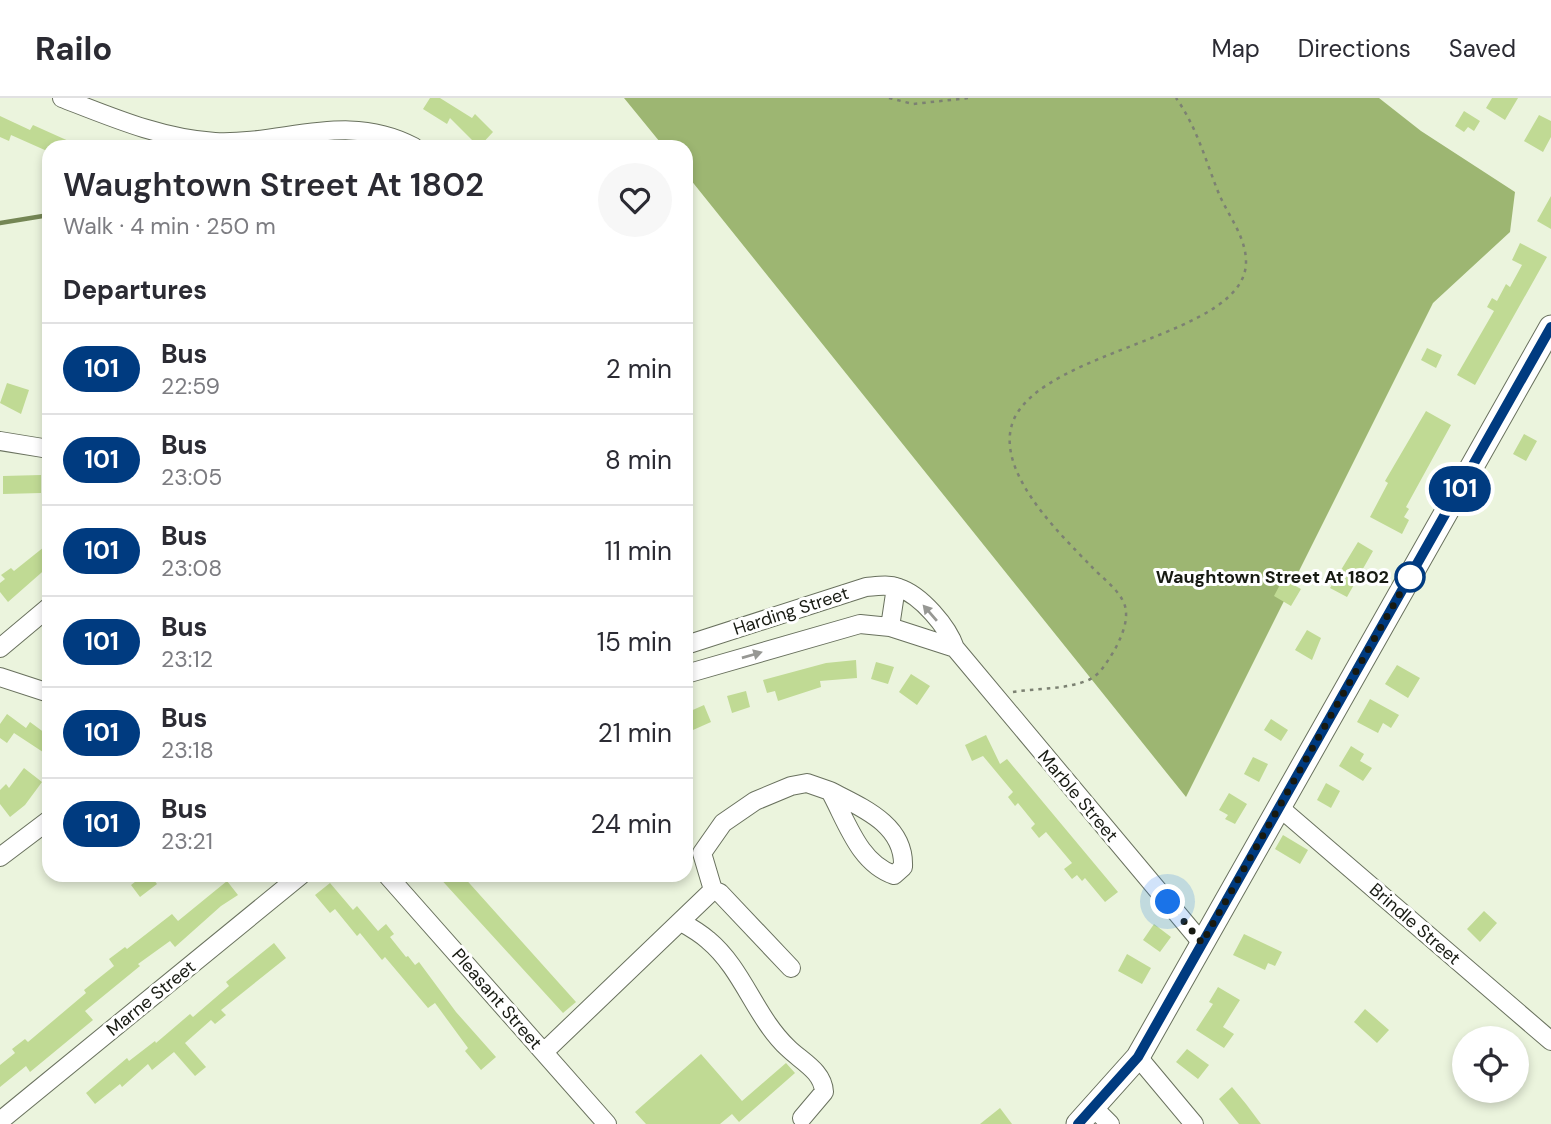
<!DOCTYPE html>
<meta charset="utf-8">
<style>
:root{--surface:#fff;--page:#f7f7f7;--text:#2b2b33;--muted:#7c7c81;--line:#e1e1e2}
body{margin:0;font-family:"DM Sans",sans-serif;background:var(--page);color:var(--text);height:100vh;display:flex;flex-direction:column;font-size:26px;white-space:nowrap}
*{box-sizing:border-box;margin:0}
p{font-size:23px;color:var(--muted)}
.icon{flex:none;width:38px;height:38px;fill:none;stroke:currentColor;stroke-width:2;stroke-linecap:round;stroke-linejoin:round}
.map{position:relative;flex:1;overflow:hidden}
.side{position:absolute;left:42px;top:42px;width:651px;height:742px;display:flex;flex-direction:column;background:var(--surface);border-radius:21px;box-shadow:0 4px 10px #0003}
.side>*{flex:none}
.badge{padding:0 14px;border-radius:23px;font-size:24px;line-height:46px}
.fabs{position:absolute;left:1452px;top:928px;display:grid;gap:14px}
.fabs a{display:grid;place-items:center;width:77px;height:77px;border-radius:50%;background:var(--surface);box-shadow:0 4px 10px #0003;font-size:35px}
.you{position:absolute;width:35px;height:35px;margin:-18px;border:5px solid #fff;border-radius:50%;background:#1a73e8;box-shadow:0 0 0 10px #1a73e833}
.map>.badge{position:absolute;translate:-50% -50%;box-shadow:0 0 0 4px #fff}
h2{padding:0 21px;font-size:26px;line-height:63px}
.round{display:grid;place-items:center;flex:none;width:74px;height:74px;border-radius:37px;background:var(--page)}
.summary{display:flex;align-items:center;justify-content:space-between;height:119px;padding:0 21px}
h1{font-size:33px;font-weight:600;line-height:52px}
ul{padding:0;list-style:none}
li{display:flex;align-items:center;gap:21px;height:91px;padding:0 21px;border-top:2px solid var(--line)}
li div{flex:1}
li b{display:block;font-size:26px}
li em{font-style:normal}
li .badge{min-width:77px;font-weight:700;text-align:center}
header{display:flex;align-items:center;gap:42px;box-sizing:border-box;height:98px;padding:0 35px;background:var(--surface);border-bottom:2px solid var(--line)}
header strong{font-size:33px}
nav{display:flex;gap:38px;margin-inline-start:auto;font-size:24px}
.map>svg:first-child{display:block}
.forest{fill:#9db672}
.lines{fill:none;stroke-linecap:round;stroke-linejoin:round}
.stream{stroke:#748654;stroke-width:4.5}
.building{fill:#c0da94}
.minor-casing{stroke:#69715e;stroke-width:20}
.major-casing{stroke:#69715e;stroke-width:25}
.path{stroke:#7c8172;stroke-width:2.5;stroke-dasharray:3.5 5;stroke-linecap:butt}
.minor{stroke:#fff;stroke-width:18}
.major{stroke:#fff;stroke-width:23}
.oneway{fill:#979894}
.line-casing{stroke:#fff;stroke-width:16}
.line{stroke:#003b80;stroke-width:10}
.walk{stroke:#171a12;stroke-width:7;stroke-dasharray:0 12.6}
.stop-dot{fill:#fff;stroke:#003b80;stroke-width:3.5}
.labels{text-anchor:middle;stroke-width:6;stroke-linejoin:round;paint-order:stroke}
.stop-label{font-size:18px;font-weight:bold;fill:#171a12;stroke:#fff;text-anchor:end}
.street-label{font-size:18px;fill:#171a12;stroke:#fff}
</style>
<header>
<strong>Railo</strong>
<nav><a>Map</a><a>Directions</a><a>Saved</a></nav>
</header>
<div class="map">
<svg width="1551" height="1026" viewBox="0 0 1551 1026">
<rect width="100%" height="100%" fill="#ebf4dd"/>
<path class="forest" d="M624,0H1379L1421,33L1515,94L1510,134L1433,205L1186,699L686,76V49H664Z"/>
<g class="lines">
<path class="stream" d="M0,125L49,117"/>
</g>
<path class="building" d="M430,0H440L472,20L475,16L493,34L479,49L450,20L447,26L423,11Z
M1492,0H1518L1505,22L1486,10Z
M1464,13L1480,23L1474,33L1468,29L1464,34L1455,28Z
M1539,17L1551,23V39L1543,54L1524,43Z
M0,18L30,32L33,27L82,49H49L47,53L11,37L9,43L0,39Z
M1551,98V131L1537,123Z
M1520,145L1547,159L1475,287L1457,277L1494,213L1487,209L1492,200L1497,203L1506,186L1510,189L1522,167L1512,162Z
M1427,250L1442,257L1436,270L1421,262Z
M7,285L29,292L21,316L0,305Z
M1426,313L1451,327L1406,409L1409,411L1404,419L1409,422L1402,436L1370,419L1388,385L1385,383Z
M1524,336L1537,343L1526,363L1513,356Z
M41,377V395L3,396V378Z
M1358,444L1373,453L1347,499L1330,490Z
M49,445V468L8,504L0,494V485L5,481L1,477L11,470L14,473Z
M1283,481L1301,491L1291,508L1274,498Z
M1307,532L1321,540L1312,562L1295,552Z
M856,562L857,580L820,583L821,589L778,603L775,593L767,595L763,582L826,565Z
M876,564L894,569L888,586L871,581Z
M1397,567L1420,580L1408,600L1385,586Z
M911,576L930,588L917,607L899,594Z
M746,593L750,609L732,615L727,598Z
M1370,601L1399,617L1391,630L1383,625L1378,635L1357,624Z
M704,607L711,624L693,632L686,615Z
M7,616L26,630L30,624L49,638V658L14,635L7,645L0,640V626Z
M1271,621L1288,632L1281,643L1264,632Z
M986,637L1000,666L1007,661L1118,794L1105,804L1085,780L1082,783L1077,777L1072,781L1064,771L1072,765L1046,734L1039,740L1031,730L1035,726L1018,705L1015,708L1008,699L1013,694L983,658L972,663L965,647Z
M1351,648L1364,656L1360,663L1372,670L1363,683L1339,668Z
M1253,659L1268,666L1259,684L1244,676Z
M24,670L42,684L25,707L10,719L0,706V692L6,686L9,690Z
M1326,685L1340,693L1331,710L1317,702Z
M1229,695L1247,706L1235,726L1225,721L1228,717L1219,712Z
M1283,737L1308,752L1300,766L1275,751Z
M144,777H150L157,786L140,799L131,787Z
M437,777H462L576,904L563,915Z
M227,783L238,797L221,808L175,849L170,843L138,866L140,868L85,913L93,922L30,974L26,968L0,989V967L15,955L12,951L25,941L28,944L86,895L84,892L114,868L109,861L125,849L127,851L172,816L178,823Z
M330,785L353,812L357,808L378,833L386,826L394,836L390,839L406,859L408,858L415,867L419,864L456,914L496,959L481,972L465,953L468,950L435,905L428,910L385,859L382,862L360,835L357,838L335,811L330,815L315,797Z
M1484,813L1497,825L1480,844L1467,831Z
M1154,826L1171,839L1160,854L1143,842Z
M1244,836L1282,854L1275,868L1268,865L1265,872L1233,857Z
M274,845L286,860L221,912L226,917L215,926L211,922L185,945L206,969L195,978L174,954L152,972L148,966L122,989L120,986L95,1006L86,995L127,960L129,963L155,943L156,945L190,916L193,919L229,888L226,884Z
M1127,856L1151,870L1142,886L1118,873Z
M1218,889L1240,902L1223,929L1234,936L1224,950L1196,932L1213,906L1209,904Z
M1365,911L1389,932L1377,945L1354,924Z
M1187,951L1209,967L1198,981L1176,964Z
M701,956L742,1003L786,965L795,975L739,1024L732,1016L720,1026H646L635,1014Z
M1232,989L1246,1006L1261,1026H1239L1219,1001Z
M1000,1010L1012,1026H980Z"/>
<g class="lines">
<g class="minor-casing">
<path id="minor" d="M62,0C111,19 162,41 215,44C285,47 346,13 414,49
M0,343L49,351
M890,529L896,489
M686,547L866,489C878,488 888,486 899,490C921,497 948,529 955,550L1202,845
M0,550L49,509
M686,576L860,526L890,529L955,550
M0,579L49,595
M1279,709L1551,943
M0,759L49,722
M387,777L607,1026
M713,792L702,755L723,725L755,703L791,688L807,685L830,693C847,724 859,765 894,777L903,769C905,727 863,710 830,693
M681,824C690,829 700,835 708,842C743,871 755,919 788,950C801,963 823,973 824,994L802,1020
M544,954L713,792L720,795L791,870
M1138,959L1194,1026
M1093,1009L1110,1026
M0,1023L301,777"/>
</g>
<g class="major-casing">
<path id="major" d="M1078,1026L1138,959L1551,229"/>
</g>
<path class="path" d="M889,0L913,6L969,0
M1013,594C1037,590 1062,592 1086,583C1100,578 1106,565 1114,553C1121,540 1129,523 1125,508C1120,492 1102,480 1091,468C1059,435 992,371 1014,321C1047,250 1246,238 1246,164C1246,139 1229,119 1219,96C1206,64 1197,29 1176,0"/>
<use href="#minor" class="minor"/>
<use href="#major" class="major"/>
</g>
<defs><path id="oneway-solid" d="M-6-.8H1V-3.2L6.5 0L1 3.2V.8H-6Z" transform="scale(1.75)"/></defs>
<g class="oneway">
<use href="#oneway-solid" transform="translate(930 515) rotate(-131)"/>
<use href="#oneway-solid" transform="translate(752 557) rotate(-16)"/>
</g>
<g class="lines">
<g class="line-casing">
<path id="line" d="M1078,1026L1138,959L1551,229"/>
</g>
<use href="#line" class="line"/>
<path class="walk" d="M1168,804L1202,845L1415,469L1410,479"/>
</g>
<circle class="stop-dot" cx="1410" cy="479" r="14"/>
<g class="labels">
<g class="stop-label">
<text x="1389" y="485">Waughtown Street At 1802</text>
</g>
<g class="street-label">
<text transform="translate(791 513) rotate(-18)" y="6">Harding Street</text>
<text transform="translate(1078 698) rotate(50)" y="6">Marble Street</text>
<text transform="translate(1415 826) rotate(41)" y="6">Brindle Street</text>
<text transform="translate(151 900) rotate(-39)" y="6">Marne Street</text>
<text transform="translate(497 901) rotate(49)" y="6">Pleasant Street</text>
</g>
</g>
</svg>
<div class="fabs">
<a><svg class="icon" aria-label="locate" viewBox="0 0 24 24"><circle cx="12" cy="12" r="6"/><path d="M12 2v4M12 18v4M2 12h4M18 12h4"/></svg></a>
</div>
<div class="you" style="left:1168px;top:804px"></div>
<b class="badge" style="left:1460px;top:391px;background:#003b80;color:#fff">101</b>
<section class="side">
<div class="summary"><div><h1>Waughtown Street At 1802</h1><p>Walk · 4 min · 250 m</p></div><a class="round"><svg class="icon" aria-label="heart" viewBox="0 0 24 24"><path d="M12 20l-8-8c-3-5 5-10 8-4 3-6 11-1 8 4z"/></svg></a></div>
<h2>Departures</h2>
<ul>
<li><span class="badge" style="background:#003b80;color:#fff">101</span><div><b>Bus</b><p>22:59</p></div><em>2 min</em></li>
<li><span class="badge" style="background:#003b80;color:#fff">101</span><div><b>Bus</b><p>23:05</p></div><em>8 min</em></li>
<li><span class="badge" style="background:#003b80;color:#fff">101</span><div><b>Bus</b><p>23:08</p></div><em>11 min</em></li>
<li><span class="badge" style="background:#003b80;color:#fff">101</span><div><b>Bus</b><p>23:12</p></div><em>15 min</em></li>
<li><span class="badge" style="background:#003b80;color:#fff">101</span><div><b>Bus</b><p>23:18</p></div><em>21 min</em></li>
<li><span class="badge" style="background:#003b80;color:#fff">101</span><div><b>Bus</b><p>23:21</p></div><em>24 min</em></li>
</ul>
</section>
</div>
